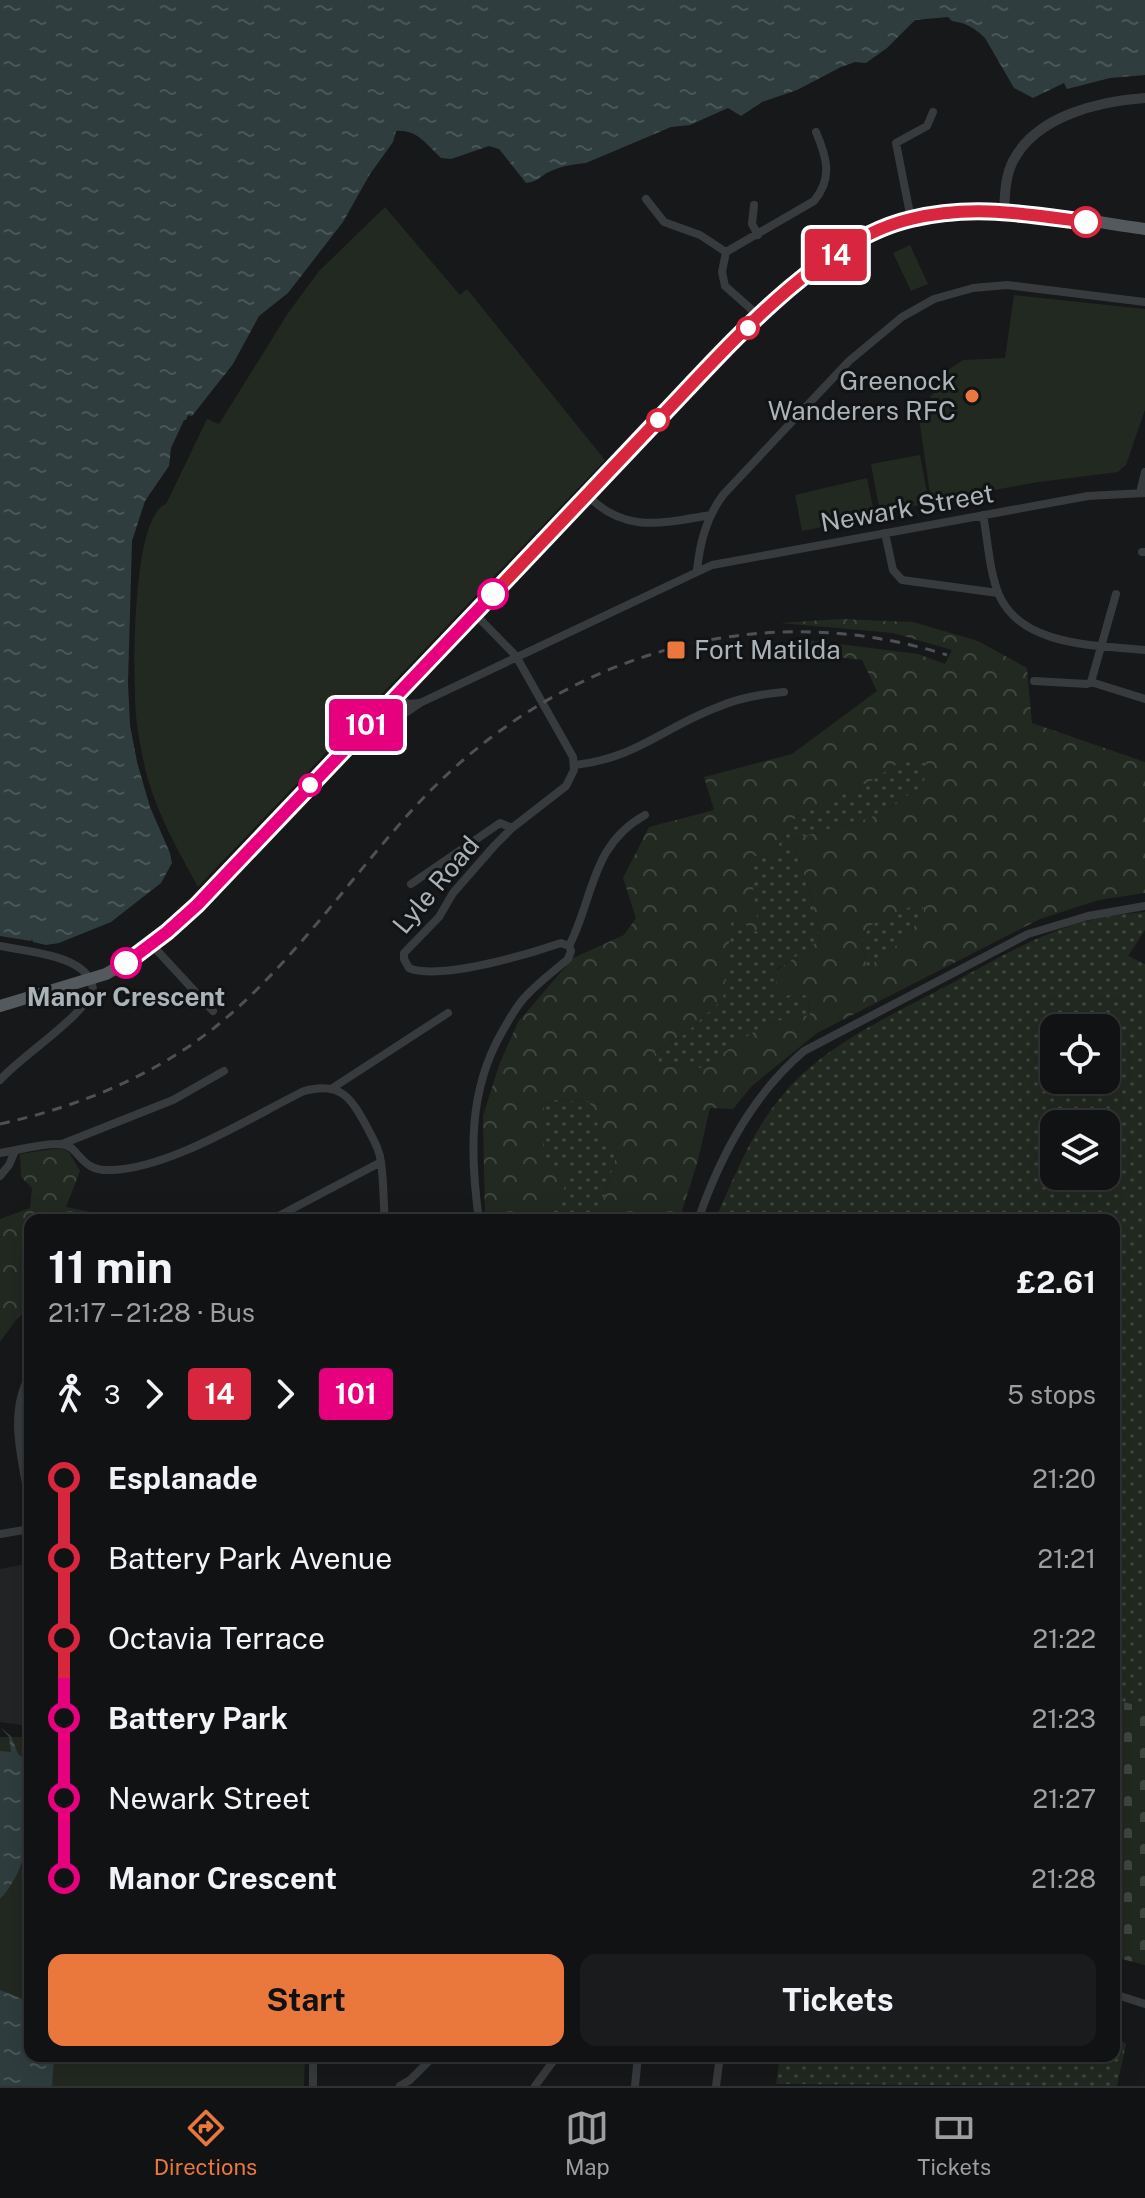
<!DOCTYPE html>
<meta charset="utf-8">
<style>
:root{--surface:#111213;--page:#1a1b1c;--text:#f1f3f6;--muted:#9c9ea0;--line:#303233;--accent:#ea783d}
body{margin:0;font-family:"Public Sans",sans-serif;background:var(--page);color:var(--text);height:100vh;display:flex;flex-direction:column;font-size:30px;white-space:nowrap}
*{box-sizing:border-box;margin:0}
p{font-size:26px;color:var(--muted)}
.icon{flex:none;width:44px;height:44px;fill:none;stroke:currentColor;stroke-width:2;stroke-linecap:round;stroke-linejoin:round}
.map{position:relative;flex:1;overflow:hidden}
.drawer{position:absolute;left:24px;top:1214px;width:1096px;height:848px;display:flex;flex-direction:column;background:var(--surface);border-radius:16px;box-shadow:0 8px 32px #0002,0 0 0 2px var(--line)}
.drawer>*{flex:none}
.badge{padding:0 16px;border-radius:6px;font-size:28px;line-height:52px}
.buttons{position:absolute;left:1040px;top:1014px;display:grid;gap:16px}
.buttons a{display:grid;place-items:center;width:80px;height:80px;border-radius:16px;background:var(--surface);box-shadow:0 8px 32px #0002,0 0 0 2px var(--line);font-size:40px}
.map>.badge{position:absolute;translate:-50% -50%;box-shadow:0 0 0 4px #fff}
.legs{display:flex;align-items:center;gap:12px;height:88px;padding:0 24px;font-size:26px}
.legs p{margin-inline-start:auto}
.summary{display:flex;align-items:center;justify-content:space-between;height:136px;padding:0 24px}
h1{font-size:44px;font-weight:700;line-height:60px}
.primary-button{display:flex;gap:16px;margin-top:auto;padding:16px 24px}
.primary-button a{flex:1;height:92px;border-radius:16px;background:var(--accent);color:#111;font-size:32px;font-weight:700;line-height:92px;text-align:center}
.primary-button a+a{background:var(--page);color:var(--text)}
ul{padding:0 24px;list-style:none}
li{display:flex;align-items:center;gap:28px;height:80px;font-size:30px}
li i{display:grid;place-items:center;width:12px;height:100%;margin:0 10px;background:currentColor}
li i::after{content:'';width:20px;height:20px;margin:-10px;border:6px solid;border-radius:50%;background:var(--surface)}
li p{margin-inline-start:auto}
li:first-child i{background:linear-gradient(#0000 50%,currentColor 0)}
li:last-child i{background:linear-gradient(currentColor 50%,#0000 0)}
.menu{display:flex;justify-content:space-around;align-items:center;height:112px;border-top:2px solid var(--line);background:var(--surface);font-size:22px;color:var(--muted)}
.menu a{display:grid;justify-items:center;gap:4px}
.menu .selected{color:var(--accent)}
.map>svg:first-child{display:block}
.built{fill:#232426}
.grass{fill:url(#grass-dots);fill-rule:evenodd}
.forest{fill:url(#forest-crowns);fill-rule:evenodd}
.cemetery{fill:url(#cemetery-stones)}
.park{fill:#222921}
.water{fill:url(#water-ripples)}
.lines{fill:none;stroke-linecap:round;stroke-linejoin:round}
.minor{stroke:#383b3e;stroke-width:8}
.tertiary{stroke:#383b3e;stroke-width:10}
.primary{stroke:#54595d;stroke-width:12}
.rail{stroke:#4d5155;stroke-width:3;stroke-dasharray:10 8;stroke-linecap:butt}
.line-1-casing{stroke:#fff;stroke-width:18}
.line-2-casing{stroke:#fff;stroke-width:18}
.line-1{stroke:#d7263d;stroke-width:12}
.line-2{stroke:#e6007e;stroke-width:12}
.stop-1-dot{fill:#fff;stroke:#d7263d;stroke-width:4}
.poi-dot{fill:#ea783d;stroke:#121314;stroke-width:3}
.stop-2-dot{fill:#fff;stroke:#e6007e;stroke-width:4}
.labels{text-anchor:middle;stroke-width:6;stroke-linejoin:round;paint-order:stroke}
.poi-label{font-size:26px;fill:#aab3b8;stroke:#121314;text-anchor:end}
.street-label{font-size:26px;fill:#aab3b8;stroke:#121314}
.stop-label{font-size:26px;font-weight:bold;fill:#aab3b8;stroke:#121314}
</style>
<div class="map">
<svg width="1145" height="2086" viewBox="0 0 1145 2086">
<defs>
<pattern id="grass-dots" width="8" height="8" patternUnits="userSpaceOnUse" patternTransform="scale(2)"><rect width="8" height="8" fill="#222921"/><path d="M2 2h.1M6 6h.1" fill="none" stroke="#3f463f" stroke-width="1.8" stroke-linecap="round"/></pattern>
<pattern id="forest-crowns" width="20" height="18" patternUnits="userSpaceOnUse" patternTransform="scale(2)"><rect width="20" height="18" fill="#222921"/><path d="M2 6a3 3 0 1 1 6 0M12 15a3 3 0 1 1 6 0" fill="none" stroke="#3f463f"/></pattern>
<pattern id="cemetery-stones" width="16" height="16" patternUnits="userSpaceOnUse" patternTransform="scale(2)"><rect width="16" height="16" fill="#222921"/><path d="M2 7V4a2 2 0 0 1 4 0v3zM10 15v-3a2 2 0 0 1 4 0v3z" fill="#3f463f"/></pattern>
<pattern id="water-ripples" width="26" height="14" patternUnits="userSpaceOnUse" patternTransform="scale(2)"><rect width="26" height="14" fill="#2f3d3e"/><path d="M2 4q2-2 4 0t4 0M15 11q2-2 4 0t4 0" fill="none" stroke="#4a5758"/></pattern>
</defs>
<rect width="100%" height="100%" fill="#171819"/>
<path class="built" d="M30,1563V1726L0,1722V1569Z"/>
<path class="grass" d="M908,756L932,766L920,788L870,818L793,839C803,875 816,904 820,941L777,969V996L808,995L810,1015L767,1023L701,1068L660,1063L654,1053L685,1034L722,999L732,915L758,932L749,855L770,858L796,817L871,781Z
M923,900L924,912L906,938L867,968L861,940L871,924Z
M1145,912V930L1128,956L1145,964V1707L1114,1700V1220H715C734,1177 751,1133 781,1097C825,1043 893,1015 952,983C993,961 1035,936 1079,923C1100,917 1123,914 1145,912ZM1054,1028H1106V1080H1054ZM1054,1124H1106V1176H1054Z
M553,1100L589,1101L602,1135L619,1147L601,1208L602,1220H487L557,1210L544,1162V1104Z
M1114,2034L1126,2044L1117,2086L776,2084L780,2056H1114Z"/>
<path class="forest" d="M840,619L913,622L978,641L1027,668L1032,723L1145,762V893L1099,900L1040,919L817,1033L752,1086L733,1109L710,1108L697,1164L679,1220H602L601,1208L619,1147L602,1135L589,1101L553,1100L544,1104V1162L570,1171L557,1210L485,1220L483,1116L499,1065L518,1022L573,958L624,935L636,918L623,878L649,827L714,810L704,777L792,754L877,691L862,660L755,647L807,640L918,654L945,664L952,650L893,633L780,623ZM908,757L932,766L920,788L870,818L793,839C803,874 816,905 820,940L777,970L776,996L808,995L810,1015L767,1023L701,1068L660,1063L655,1052L685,1034L723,999L732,916L759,933L749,855L770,858L796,817L871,781ZM923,901L924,912L906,938L867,968L861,941L871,925Z
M61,1148L69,1152L80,1171L66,1207L110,1216L115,1220H30V1307L16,1320L0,1342V1219L30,1208L32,1188L21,1177L20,1154Z"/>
<path class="cemetery" d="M1114,1700L1145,1707V1965L1114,1957Z"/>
<path class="park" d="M385,207L460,295L467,289L605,460L198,887C178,850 158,816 147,776C142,756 138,736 136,716C133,680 131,516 166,504L207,419L219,424L288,313L319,271Z
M910,245L928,284L911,291L893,253Z
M1014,295L1145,309V410L1126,465L1118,472L1039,482L931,501L918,411L938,388L934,379L963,360L1005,358Z
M920,455L929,503L880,513L871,464Z
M867,478L875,517L802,531L795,495Z
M0,1737H30V2056H305L304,2086H0Z"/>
<path class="water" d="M0,0H1145V75L1110,78L1067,89L1064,83L1033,98L1014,88L985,38C975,28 966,23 952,21L948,17L915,20L887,48L866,63L855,62L841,67L797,90L762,102L741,116L728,108L690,125L671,127L586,163C574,164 562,166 551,171C541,175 538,182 526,183L499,149L489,146L451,159L441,158C427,145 417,129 396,131L393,142L370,174L343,222L288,293L259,316L233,364L192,416L188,415L186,420H184L171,448L169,466L145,501L132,541L128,683L130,725L137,762L150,807L170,853L172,863L161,883L111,922L59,943L46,945L33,942L32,939L31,941L0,936Z
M0,1727L11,1736L18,1754L30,1763C30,1810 35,1862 0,1899V1751L11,1752L9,1737Z
M0,1990L30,2002V2056H54L52,2086H0Z"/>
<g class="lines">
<path class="minor" d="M646,199L664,222L700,235L726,252
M754,205L752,224L758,235
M911,219L896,143L927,126L933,112
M760,317L725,286L722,272L726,252L814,201C833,178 827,158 816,132
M1140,493L1145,472
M587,495C625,534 662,523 711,515
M983,515C988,540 989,571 999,595C1022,647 1097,645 1145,650
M885,533L893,570L902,580L998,593
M1142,552H1145
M697,570C700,543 706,518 723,495L849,361L902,317L934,299L973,288L1007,285L1145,302
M1116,594L1091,682L1145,699
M474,613L516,656L573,757L574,770L566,786L512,828L495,845L453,893L439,917L404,953V959L409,968C439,981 529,954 561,943L569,946L571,951L568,959C554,971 539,982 526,996C516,1006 509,1020 502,1032C468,1091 470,1155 479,1220
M1034,681L1087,684L1091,682
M395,695L408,704L419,703
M382,709L407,712L420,703L712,565L1088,496L1145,493
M575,765C637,758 664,727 718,707C739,698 761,694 784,692
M411,884L500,823L512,828
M152,945L213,1011
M0,946C28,952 89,955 93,989C86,1015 21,1056 0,1080
M569,946C594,897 591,845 645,815
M331,1089L448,1013
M62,1144L173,1100L224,1071
M0,1153C19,1150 42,1143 61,1144C81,1146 78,1172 112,1170C171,1168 251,1117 304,1091C341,1081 351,1098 367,1127C373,1139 380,1150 381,1163C384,1181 383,1201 385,1220
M0,1176L9,1165L15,1151
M271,1220L381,1162
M698,1220C720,1156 752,1095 804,1051L1028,934L1088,916L1145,906
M30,1375C7,1414 23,1463 30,1504
M0,1534L30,1529
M1114,1994L1145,2004
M313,2086V2056
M400,2086L410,2080L434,2056
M535,2086L557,2056
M635,2086L638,2056
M716,2086L720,2056"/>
<path class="tertiary" d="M1004,211C1005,194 1005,177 1013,161C1036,116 1099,101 1145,98"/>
<path class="primary" d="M0,1006L106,974L139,955L183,919L722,352C801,279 872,207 988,210C1039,210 1094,222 1145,229"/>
<path class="rail" d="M0,1124C77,1107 152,1077 214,1028C291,966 347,882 413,809C549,659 751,593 947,655"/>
</g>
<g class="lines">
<g class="line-1-casing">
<path id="line-1" d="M493,594C546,538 599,482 652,426C719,357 815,241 911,219C972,204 1025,214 1086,222"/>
</g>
<g class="line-2-casing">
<path id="line-2" d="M126,963L167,932L197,905L493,594"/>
</g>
<use href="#line-1" class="line-1"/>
<use href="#line-2" class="line-2"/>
</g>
<g class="stop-1-dot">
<circle cx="1086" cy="222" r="14"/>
<circle cx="748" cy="328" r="10"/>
<circle cx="658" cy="420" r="10"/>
</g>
<g class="poi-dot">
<circle cx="972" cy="396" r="8"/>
<rect x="666" y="640" width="20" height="20" rx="4"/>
</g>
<g class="stop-2-dot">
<circle cx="493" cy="594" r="14"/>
<circle cx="310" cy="785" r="10"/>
<circle cx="126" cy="963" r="14"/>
</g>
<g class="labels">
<g class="poi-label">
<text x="956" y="390">Greenock<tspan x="956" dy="30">Wanderers RFC</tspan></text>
<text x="694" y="659" text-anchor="start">Fort Matilda</text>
</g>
<g class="street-label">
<text transform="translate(907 508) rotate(-10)" y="9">Newark Street</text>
<text transform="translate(436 885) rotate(-50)" y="9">Lyle Road</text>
</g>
<g class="stop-label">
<text x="126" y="1006">Manor Crescent</text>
</g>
</g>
</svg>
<div class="buttons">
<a><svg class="icon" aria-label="locate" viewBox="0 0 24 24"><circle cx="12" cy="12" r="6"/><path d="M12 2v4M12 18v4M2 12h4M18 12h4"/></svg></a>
<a><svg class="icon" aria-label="layers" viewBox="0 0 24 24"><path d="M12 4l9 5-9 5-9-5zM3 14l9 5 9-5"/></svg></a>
</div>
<b class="badge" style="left:836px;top:255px;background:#d7263d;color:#fff">14</b>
<b class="badge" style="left:366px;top:725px;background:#e6007e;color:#fff">101</b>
<section class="drawer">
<div class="summary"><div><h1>11 min</h1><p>21:17 – 21:28 · Bus</p></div><b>£2.61</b></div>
<div class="legs"><svg class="icon" aria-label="walk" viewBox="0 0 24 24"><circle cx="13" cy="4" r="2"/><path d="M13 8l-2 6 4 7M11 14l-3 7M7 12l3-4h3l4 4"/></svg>3<svg class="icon" aria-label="forward" viewBox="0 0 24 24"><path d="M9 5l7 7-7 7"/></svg><b class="badge" style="background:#d7263d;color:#fff">14</b><svg class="icon" aria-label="forward" viewBox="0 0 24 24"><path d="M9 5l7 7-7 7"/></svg><b class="badge" style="background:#e6007e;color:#fff">101</b><p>5 stops</p></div>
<ul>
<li><i style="color:#d7263d"></i><b>Esplanade</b><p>21:20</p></li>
<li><i style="color:#d7263d"></i><span>Battery Park Avenue</span><p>21:21</p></li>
<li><i style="color:#d7263d"></i><span>Octavia Terrace</span><p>21:22</p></li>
<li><i style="color:#e6007e"></i><b>Battery Park</b><p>21:23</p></li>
<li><i style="color:#e6007e"></i><span>Newark Street</span><p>21:27</p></li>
<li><i style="color:#e6007e"></i><b>Manor Crescent</b><p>21:28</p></li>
</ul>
<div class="primary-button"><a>Start</a><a>Tickets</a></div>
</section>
</div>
<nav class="menu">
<a class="selected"><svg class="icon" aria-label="directions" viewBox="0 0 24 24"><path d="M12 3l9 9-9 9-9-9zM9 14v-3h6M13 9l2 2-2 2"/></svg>Directions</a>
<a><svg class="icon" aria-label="map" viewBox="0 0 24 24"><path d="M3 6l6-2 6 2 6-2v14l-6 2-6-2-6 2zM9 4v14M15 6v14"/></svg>Map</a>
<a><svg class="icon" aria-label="tickets" viewBox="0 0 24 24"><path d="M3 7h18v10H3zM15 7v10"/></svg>Tickets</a>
</nav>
